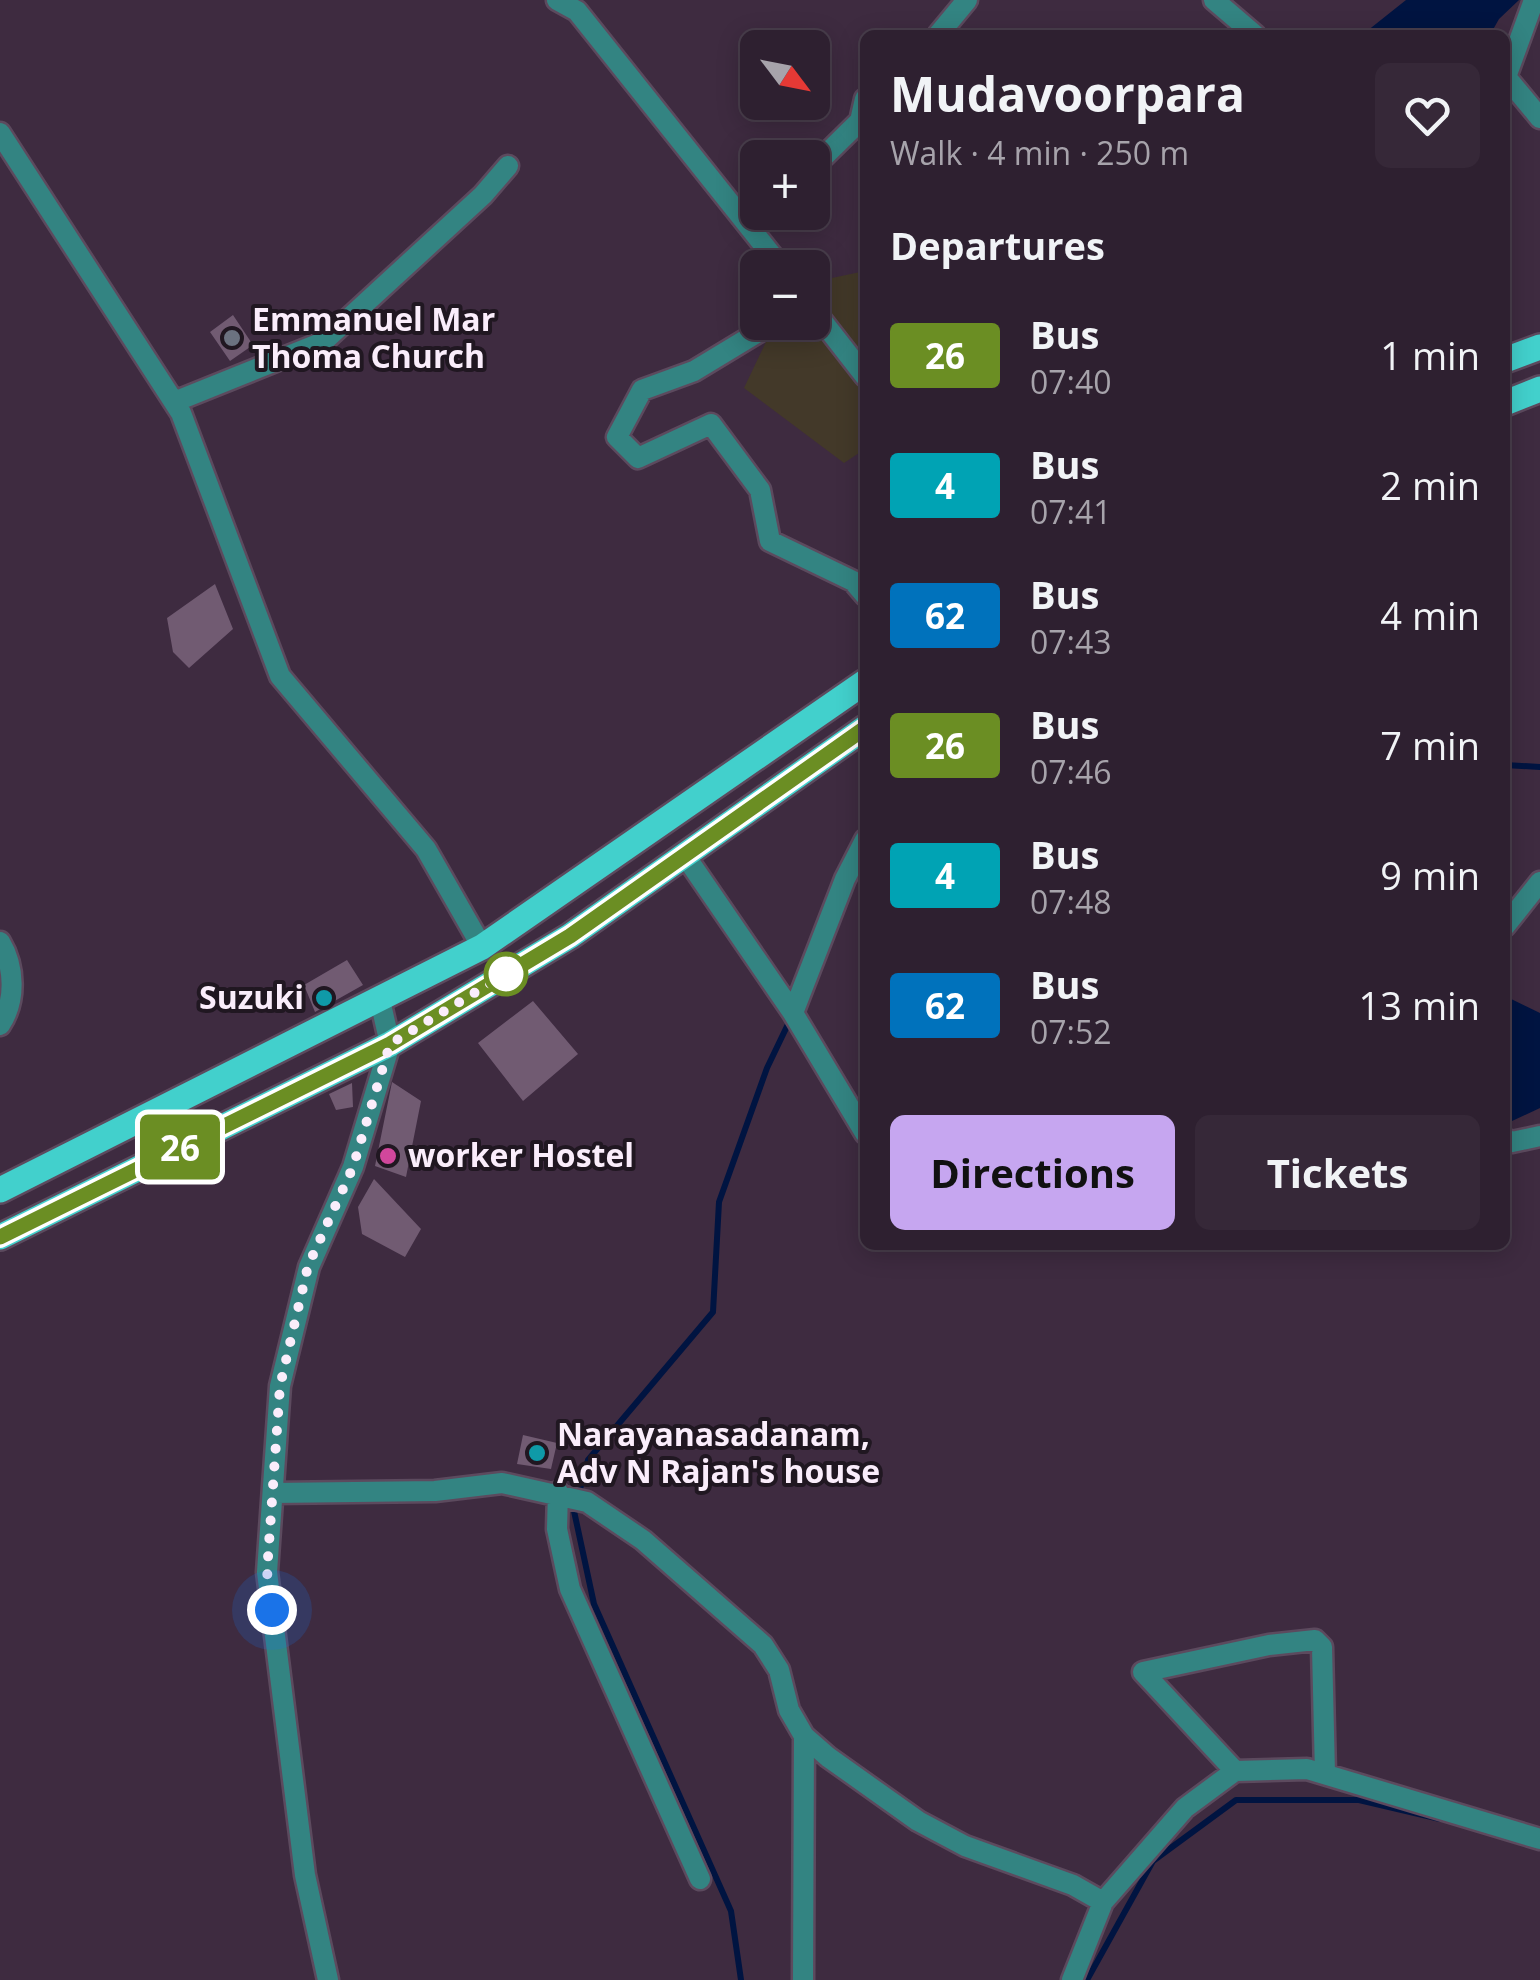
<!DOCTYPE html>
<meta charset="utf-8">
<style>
:root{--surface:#2e2030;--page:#362838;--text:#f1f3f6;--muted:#a7a3ab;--line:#493e4c;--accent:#c6a6f0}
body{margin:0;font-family:"Open Sans",sans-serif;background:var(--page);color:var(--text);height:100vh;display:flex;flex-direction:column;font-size:38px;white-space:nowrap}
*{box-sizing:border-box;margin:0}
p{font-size:32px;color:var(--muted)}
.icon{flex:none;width:55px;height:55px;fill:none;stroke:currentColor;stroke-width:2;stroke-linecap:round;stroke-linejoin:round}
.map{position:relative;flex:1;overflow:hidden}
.details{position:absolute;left:860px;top:30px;width:650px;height:1220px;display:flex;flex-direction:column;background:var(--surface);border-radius:15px;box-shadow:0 5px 25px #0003,0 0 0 2px var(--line)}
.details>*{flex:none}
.badge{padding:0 20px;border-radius:8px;font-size:35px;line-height:65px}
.needle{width:65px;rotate:122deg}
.buttons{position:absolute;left:740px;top:30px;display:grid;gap:20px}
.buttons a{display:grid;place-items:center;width:90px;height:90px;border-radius:15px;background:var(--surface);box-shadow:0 5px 25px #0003,0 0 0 2px var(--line);font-size:50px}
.you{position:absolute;width:50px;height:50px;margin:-25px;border:8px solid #fff;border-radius:50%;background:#1a73e8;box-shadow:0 0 0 15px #1a73e833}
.map>.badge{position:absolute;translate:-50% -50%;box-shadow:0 0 0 5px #fff}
h2{padding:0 30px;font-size:38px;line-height:90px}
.round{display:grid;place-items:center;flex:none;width:105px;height:105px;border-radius:15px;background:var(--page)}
.overview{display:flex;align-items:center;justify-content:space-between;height:170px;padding:0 30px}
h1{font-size:48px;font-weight:700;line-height:75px}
.cta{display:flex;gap:20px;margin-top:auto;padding:20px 30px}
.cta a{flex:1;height:115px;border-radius:15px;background:var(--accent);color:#111;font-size:40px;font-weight:700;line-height:115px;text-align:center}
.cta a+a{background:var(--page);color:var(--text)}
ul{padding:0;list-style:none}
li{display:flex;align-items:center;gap:30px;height:130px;padding:0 30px}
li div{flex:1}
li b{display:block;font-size:38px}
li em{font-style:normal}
li .badge{min-width:110px;font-weight:700;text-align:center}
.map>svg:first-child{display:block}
.education{fill:#433929}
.water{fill:#001441}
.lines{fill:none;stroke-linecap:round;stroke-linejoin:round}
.stream{stroke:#001441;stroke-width:6}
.building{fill:#715b72}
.minor-casing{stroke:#5c4a5e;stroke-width:25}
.primary-casing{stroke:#5c4a5e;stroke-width:30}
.minor{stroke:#338482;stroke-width:20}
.primary{stroke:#42d0cc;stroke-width:25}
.line-casing{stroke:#fff;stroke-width:22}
.line{stroke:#6b8e23;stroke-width:15}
.walk{stroke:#faedfb;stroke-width:10;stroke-dasharray:0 18}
.worship-dot{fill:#6b7280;stroke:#201721;stroke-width:4}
.stop-dot{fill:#fff;stroke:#6b8e23;stroke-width:5}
.culture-dot{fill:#0f9aa8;stroke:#201721;stroke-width:4}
.hotel-dot{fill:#d1479c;stroke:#201721;stroke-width:4}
.labels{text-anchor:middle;stroke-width:8;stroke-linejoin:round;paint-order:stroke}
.poi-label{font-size:32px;font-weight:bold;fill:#faedfb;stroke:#201721;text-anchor:start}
</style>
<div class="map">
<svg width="1540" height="1980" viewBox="0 0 1540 1980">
<rect width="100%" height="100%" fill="#3e2b40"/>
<path class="education" d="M865,271V449L844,463L744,388L775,323L812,322L813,282Z"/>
<path class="water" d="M1406,0H1519L1499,19L1490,35H1362Z
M1505,996L1540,1013V1108L1512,1121L1505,1120Z"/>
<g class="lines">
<path class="stream" d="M1505,765L1540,767
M741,1980L731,1911L594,1604L574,1511L588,1460L713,1312L719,1202L767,1068L790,1020
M1087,1980L1153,1861L1236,1800H1359L1440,1819"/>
</g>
<path class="building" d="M233,315L253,345L230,361L210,332Z
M215,584L233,629L189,668L173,652L167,618Z
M347,960L363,985L315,1012L304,985Z
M533,1001L578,1054L523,1101L478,1043Z
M392,1082L421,1101L406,1177L375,1166Z
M352,1083L353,1107L336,1110L329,1094Z
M374,1179L421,1229L405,1257L362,1234L358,1207Z
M523,1435L557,1443L551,1469L517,1464Z"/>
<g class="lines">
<g class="minor-casing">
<path id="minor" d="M557,0L577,11L782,268
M1214,0L1255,35
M1534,0L1506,77L1540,118
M938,35L967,0
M0,133L181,413L280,676L426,849L482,947
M812,168L860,121L865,99
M751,228L767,212
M812,308L865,376
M775,322L694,371L642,390L617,437L638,458L711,424L760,490L770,541L853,581L865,595
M174,402L323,342L483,195L508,166
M686,857L793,1013L865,1133
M1505,926L1540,882
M0,942C15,967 16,1001 0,1025
M793,1013L845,879L865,840
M1505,1139L1512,1142L1540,1136
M558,1492L557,1529L570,1589L700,1879
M273,1493L435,1491L502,1483L587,1502L643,1540L763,1645L779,1670L789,1710L804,1736L828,1757L918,1821L965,1846L1073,1885L1103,1902
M1235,1771L1143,1672L1269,1645L1315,1640L1322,1647L1325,1774
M328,1980L305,1875L267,1572L280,1386L309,1267L353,1167L390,1044L380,1000
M803,1980L804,1736
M1072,1980L1103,1902L1185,1808L1235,1771L1307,1769L1540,1839"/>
</g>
<g class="primary-casing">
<path id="primary" d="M1505,360L1540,347
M1505,403L1540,389
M0,1190L482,947L865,682
M0,1237L390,1044L570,936L865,728"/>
</g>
<use href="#minor" class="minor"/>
<use href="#primary" class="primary"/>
</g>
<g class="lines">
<g class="line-casing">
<path id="line" d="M0,1237L390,1044L570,936L865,728"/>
</g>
<use href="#line" class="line"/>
<path class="walk" d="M272,1610L267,1572L280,1386L308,1266L353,1167L390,1044L509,972L506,974"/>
</g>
<circle class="worship-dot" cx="232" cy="338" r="10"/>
<circle class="stop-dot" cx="506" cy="974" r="20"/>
<g class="culture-dot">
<circle cx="324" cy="998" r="10"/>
<circle cx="537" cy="1453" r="10"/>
</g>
<circle class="hotel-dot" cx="388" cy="1156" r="10"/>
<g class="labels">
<g class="poi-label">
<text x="252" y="331">Emmanuel Mar<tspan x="252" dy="37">Thoma Church</tspan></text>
<text x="304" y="1009" text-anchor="end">Suzuki</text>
<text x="408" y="1167">worker Hostel</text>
<text x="557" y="1446">Narayanasadanam,<tspan x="557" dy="37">Adv N Rajan's house</tspan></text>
</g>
</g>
</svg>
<div class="buttons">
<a><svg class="needle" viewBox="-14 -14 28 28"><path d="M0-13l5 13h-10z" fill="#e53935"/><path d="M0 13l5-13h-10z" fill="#a7a3ab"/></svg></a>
<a>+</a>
<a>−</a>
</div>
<div class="you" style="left:272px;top:1610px"></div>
<b class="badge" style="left:180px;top:1147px;background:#6b8e23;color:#fff">26</b>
<section class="details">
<div class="overview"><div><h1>Mudavoorpara</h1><p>Walk · 4 min · 250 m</p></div><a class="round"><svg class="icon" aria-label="heart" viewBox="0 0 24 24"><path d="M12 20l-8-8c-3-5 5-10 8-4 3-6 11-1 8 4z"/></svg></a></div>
<h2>Departures</h2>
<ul>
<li><span class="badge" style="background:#6b8e23;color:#fff">26</span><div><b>Bus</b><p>07:40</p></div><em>1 min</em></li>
<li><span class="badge" style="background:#00a3b4;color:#fff">4</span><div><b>Bus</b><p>07:41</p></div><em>2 min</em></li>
<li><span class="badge" style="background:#0072bc;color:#fff">62</span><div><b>Bus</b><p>07:43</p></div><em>4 min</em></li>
<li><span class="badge" style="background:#6b8e23;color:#fff">26</span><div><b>Bus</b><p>07:46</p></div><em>7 min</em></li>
<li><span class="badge" style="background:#00a3b4;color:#fff">4</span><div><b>Bus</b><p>07:48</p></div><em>9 min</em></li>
<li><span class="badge" style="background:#0072bc;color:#fff">62</span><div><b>Bus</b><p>07:52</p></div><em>13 min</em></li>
</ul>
<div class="cta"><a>Directions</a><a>Tickets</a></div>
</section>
</div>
